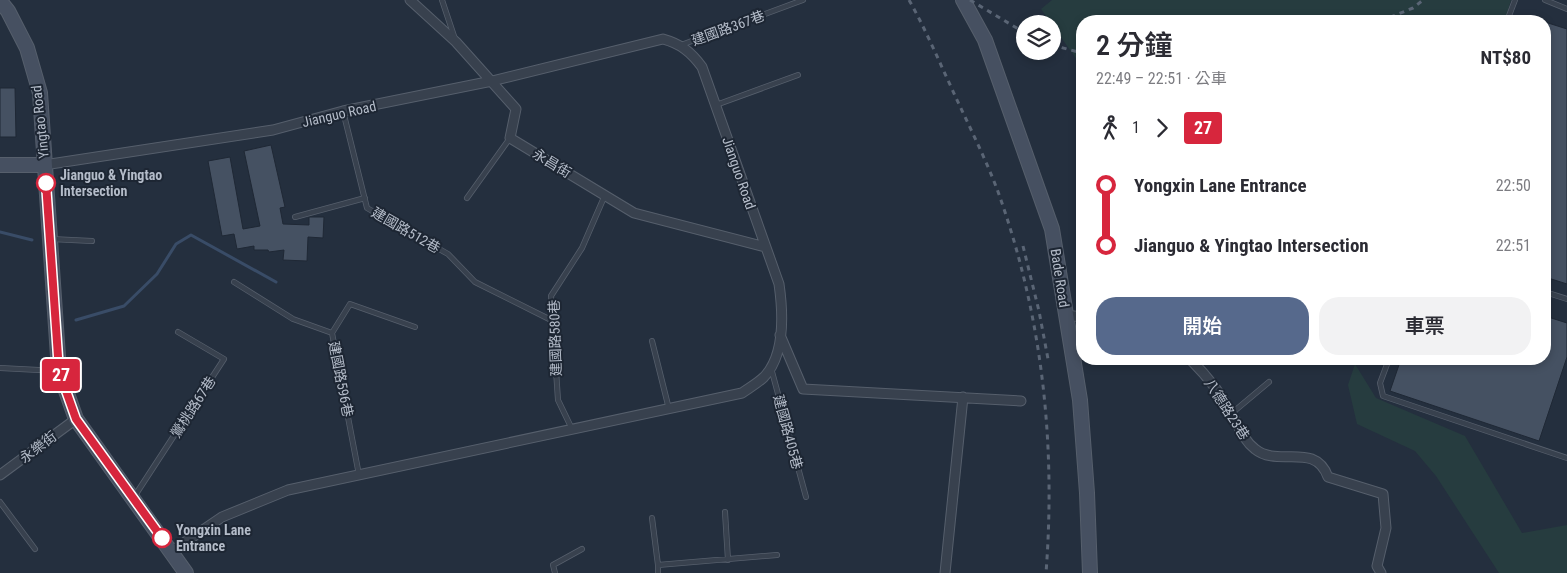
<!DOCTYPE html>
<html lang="zh-TW">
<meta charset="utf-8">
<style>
:root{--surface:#fff;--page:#f2f2f3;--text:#2b2b33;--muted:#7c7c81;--accent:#56698c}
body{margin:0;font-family:"Roboto Condensed","Noto Sans TC",sans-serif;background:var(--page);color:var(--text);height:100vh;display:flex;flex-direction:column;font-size:19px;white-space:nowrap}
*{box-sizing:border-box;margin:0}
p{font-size:16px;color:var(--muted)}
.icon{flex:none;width:28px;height:28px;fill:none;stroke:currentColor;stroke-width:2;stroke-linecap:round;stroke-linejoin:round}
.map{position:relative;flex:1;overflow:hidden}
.panel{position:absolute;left:1076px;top:15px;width:475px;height:350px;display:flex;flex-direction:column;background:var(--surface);border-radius:20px;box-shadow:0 2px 8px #0003}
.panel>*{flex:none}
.badge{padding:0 10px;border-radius:4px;font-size:18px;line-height:32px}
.tools{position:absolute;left:1016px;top:15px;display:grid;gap:10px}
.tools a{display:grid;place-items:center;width:45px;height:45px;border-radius:50%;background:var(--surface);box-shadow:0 2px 8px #0003;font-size:25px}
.map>.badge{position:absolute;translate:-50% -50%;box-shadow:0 0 0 2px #fff}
.legs{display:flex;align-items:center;gap:8px;height:55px;padding:0 20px;font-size:16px}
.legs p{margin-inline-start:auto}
.overview{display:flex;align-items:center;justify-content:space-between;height:85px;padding:0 20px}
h1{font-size:28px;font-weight:600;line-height:38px}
.button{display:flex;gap:10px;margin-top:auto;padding:10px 20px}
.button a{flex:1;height:58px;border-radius:20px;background:var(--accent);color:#fff;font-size:20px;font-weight:600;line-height:58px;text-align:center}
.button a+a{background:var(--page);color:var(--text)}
ul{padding:0 20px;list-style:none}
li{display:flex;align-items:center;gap:18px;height:60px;font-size:19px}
li i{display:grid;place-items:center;width:8px;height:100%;margin:0 6px;background:currentColor}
li i::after{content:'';width:12px;height:12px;margin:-6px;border:4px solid;border-radius:50%;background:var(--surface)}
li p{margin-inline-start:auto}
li:first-child i{background:linear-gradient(#0000 50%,currentColor 0)}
li:last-child i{background:linear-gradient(currentColor 50%,#0000 0)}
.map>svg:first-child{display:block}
.green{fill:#263c3f}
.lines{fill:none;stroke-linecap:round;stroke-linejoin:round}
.stream{stroke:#394c67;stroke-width:3}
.building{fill:#455162;stroke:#1f2835}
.lane-casing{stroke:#565f6c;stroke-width:6}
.street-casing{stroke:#565f6c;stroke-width:11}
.secondary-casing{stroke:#565f6c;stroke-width:16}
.lane{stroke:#38414e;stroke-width:4.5}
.street{stroke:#38414e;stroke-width:9}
.secondary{stroke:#465061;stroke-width:14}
.rail{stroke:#5a6575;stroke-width:3;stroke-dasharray:5 5;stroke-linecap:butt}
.line-1-casing{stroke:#fff;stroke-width:11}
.line-1{stroke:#d7263d;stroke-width:8}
.stop-1-dot{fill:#fff;stroke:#d7263d;stroke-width:2.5}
.labels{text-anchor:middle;stroke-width:4;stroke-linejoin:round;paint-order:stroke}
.street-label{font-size:14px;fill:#b4bcc9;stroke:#1d2633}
.stop-label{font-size:14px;font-weight:bold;fill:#b4bcc9;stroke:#1d2633;text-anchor:start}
</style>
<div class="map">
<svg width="1567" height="573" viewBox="0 0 1567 573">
<rect width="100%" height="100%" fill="#242f3e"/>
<path class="green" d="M1052,0H1511L1505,21H1082V67L1041,9Z
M1355,364L1376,398L1465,436L1522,533L1567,525V573H1499L1436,476L1415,451L1357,424L1348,385Z"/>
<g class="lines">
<path class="stream" d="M0,232L32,240
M76,320L124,306L157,274L176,244L191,235L276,282"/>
</g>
<path class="building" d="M1545,22L1567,29V284L1545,277Z
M0,88H15L16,137H0Z
M271,145L285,207L280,208L283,224L309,225V217H324L323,238L308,237L307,261L283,260L284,250L269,252L268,250H254V246L237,249L234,234L222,236L208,161L230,157L243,229L260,226L244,151Z
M1545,316L1567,323V357L1539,441L1390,391L1401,359H1545Z"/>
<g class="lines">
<g class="lane-casing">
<path id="lane" d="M442,0L455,39
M1545,0L1567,9
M1507,21L1515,0
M681,45L803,0
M716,105L798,75
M343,111L367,208L448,254L475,282L553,321
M467,198L510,138
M295,217L365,198
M51,239L92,241
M234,282L293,319L332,333L359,475
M1545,292L1567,299
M332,333L350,304L415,327
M652,341L669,409
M1389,359L1380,383L1383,396L1567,458
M0,368L58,371
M771,368L806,497
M1232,413L1269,382
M572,429L558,400L551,296L582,248L605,195
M134,497L224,359L178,332
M0,502L35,549
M725,512L728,560
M652,518L658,565
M555,573L553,565L582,549
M658,573V565L777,555"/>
</g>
<g class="street-casing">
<path id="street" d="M410,0L456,42L516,109L510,138L634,213L765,247
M44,165L273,130L343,111L492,81L663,39C681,44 691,52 702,67L779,284C783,312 786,354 764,377C758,383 749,388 742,393L288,490L222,517L172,551
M1066,315L1082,317
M780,335L803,389L1021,401
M1190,359C1206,375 1221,393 1232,414C1239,426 1243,440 1255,449C1278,468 1315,441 1328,477L1383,494L1386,528L1377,566L1381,573
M0,475L76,419
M945,573L963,397"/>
</g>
<g class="secondary-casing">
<path id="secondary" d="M963,0L985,40L1052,229L1080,400L1087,493L1090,573
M0,1L8,11L27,48L40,93L59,371L76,419L186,573
M0,165H44"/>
</g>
<use href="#lane" class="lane"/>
<use href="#street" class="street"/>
<use href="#secondary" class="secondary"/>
<path class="rail" d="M909,0C925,28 938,59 952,89C967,122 984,155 997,189C1042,313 1056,442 1046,573
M970,0L1025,33
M1381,21L1413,8L1423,0
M1052,45L1082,53
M1023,246L1039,311L1048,359"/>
</g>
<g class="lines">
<g class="line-1-casing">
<path id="line-1" d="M46,183L59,371L76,419L162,538"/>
</g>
<use href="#line-1" class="line-1"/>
</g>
<g class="stop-1-dot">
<circle cx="46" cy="183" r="9"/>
<circle cx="162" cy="538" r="9"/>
</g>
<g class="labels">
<g class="street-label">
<text transform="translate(728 28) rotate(-20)" y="5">建國路367巷</text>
<text transform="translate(339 114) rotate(-13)" y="5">Jianguo Road</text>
<text transform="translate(40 122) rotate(-96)" y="5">Yingtao Road</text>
<text transform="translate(552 163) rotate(31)" y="5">永昌街</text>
<text transform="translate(739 173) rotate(71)" y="5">Jianguo Road</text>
<text transform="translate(406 230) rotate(30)" y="5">建國路512巷</text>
<text transform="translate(1060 278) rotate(81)" y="5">Bade Road</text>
<text transform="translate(555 338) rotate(-92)" y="5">建國路580巷</text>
<text transform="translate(341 379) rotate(79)" y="5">建國路596巷</text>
<text transform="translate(193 407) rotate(-57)" y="5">鶯桃路67巷</text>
<text transform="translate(1227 409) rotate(57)" y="5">八德路23巷</text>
<text transform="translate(788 432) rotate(75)" y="5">建國路405巷</text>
<text transform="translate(38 447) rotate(-37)" y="5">永樂街</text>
</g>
<g class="stop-label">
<text x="60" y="180">Jianguo &amp; Yingtao<tspan x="60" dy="16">Intersection</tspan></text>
<text x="176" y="535">Yongxin Lane<tspan x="176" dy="16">Entrance</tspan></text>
</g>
</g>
</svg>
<div class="tools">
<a><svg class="icon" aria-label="layers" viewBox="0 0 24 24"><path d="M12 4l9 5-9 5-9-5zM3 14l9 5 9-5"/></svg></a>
</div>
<b class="badge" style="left:61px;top:375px;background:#d7263d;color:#fff">27</b>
<section class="panel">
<div class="overview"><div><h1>2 分鐘</h1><p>22:49 – 22:51 · 公車</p></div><b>NT$80</b></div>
<div class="legs"><svg class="icon" aria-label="walk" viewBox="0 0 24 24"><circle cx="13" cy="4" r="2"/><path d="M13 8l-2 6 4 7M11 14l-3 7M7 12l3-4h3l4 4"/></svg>1<svg class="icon" aria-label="forward" viewBox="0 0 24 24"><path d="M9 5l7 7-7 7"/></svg><b class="badge" style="background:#d7263d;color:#fff">27</b></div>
<ul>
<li><i style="color:#d7263d"></i><b>Yongxin Lane Entrance</b><p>22:50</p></li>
<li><i style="color:#d7263d"></i><b>Jianguo &amp; Yingtao Intersection</b><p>22:51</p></li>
</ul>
<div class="button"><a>開始</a><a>車票</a></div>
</section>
</div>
